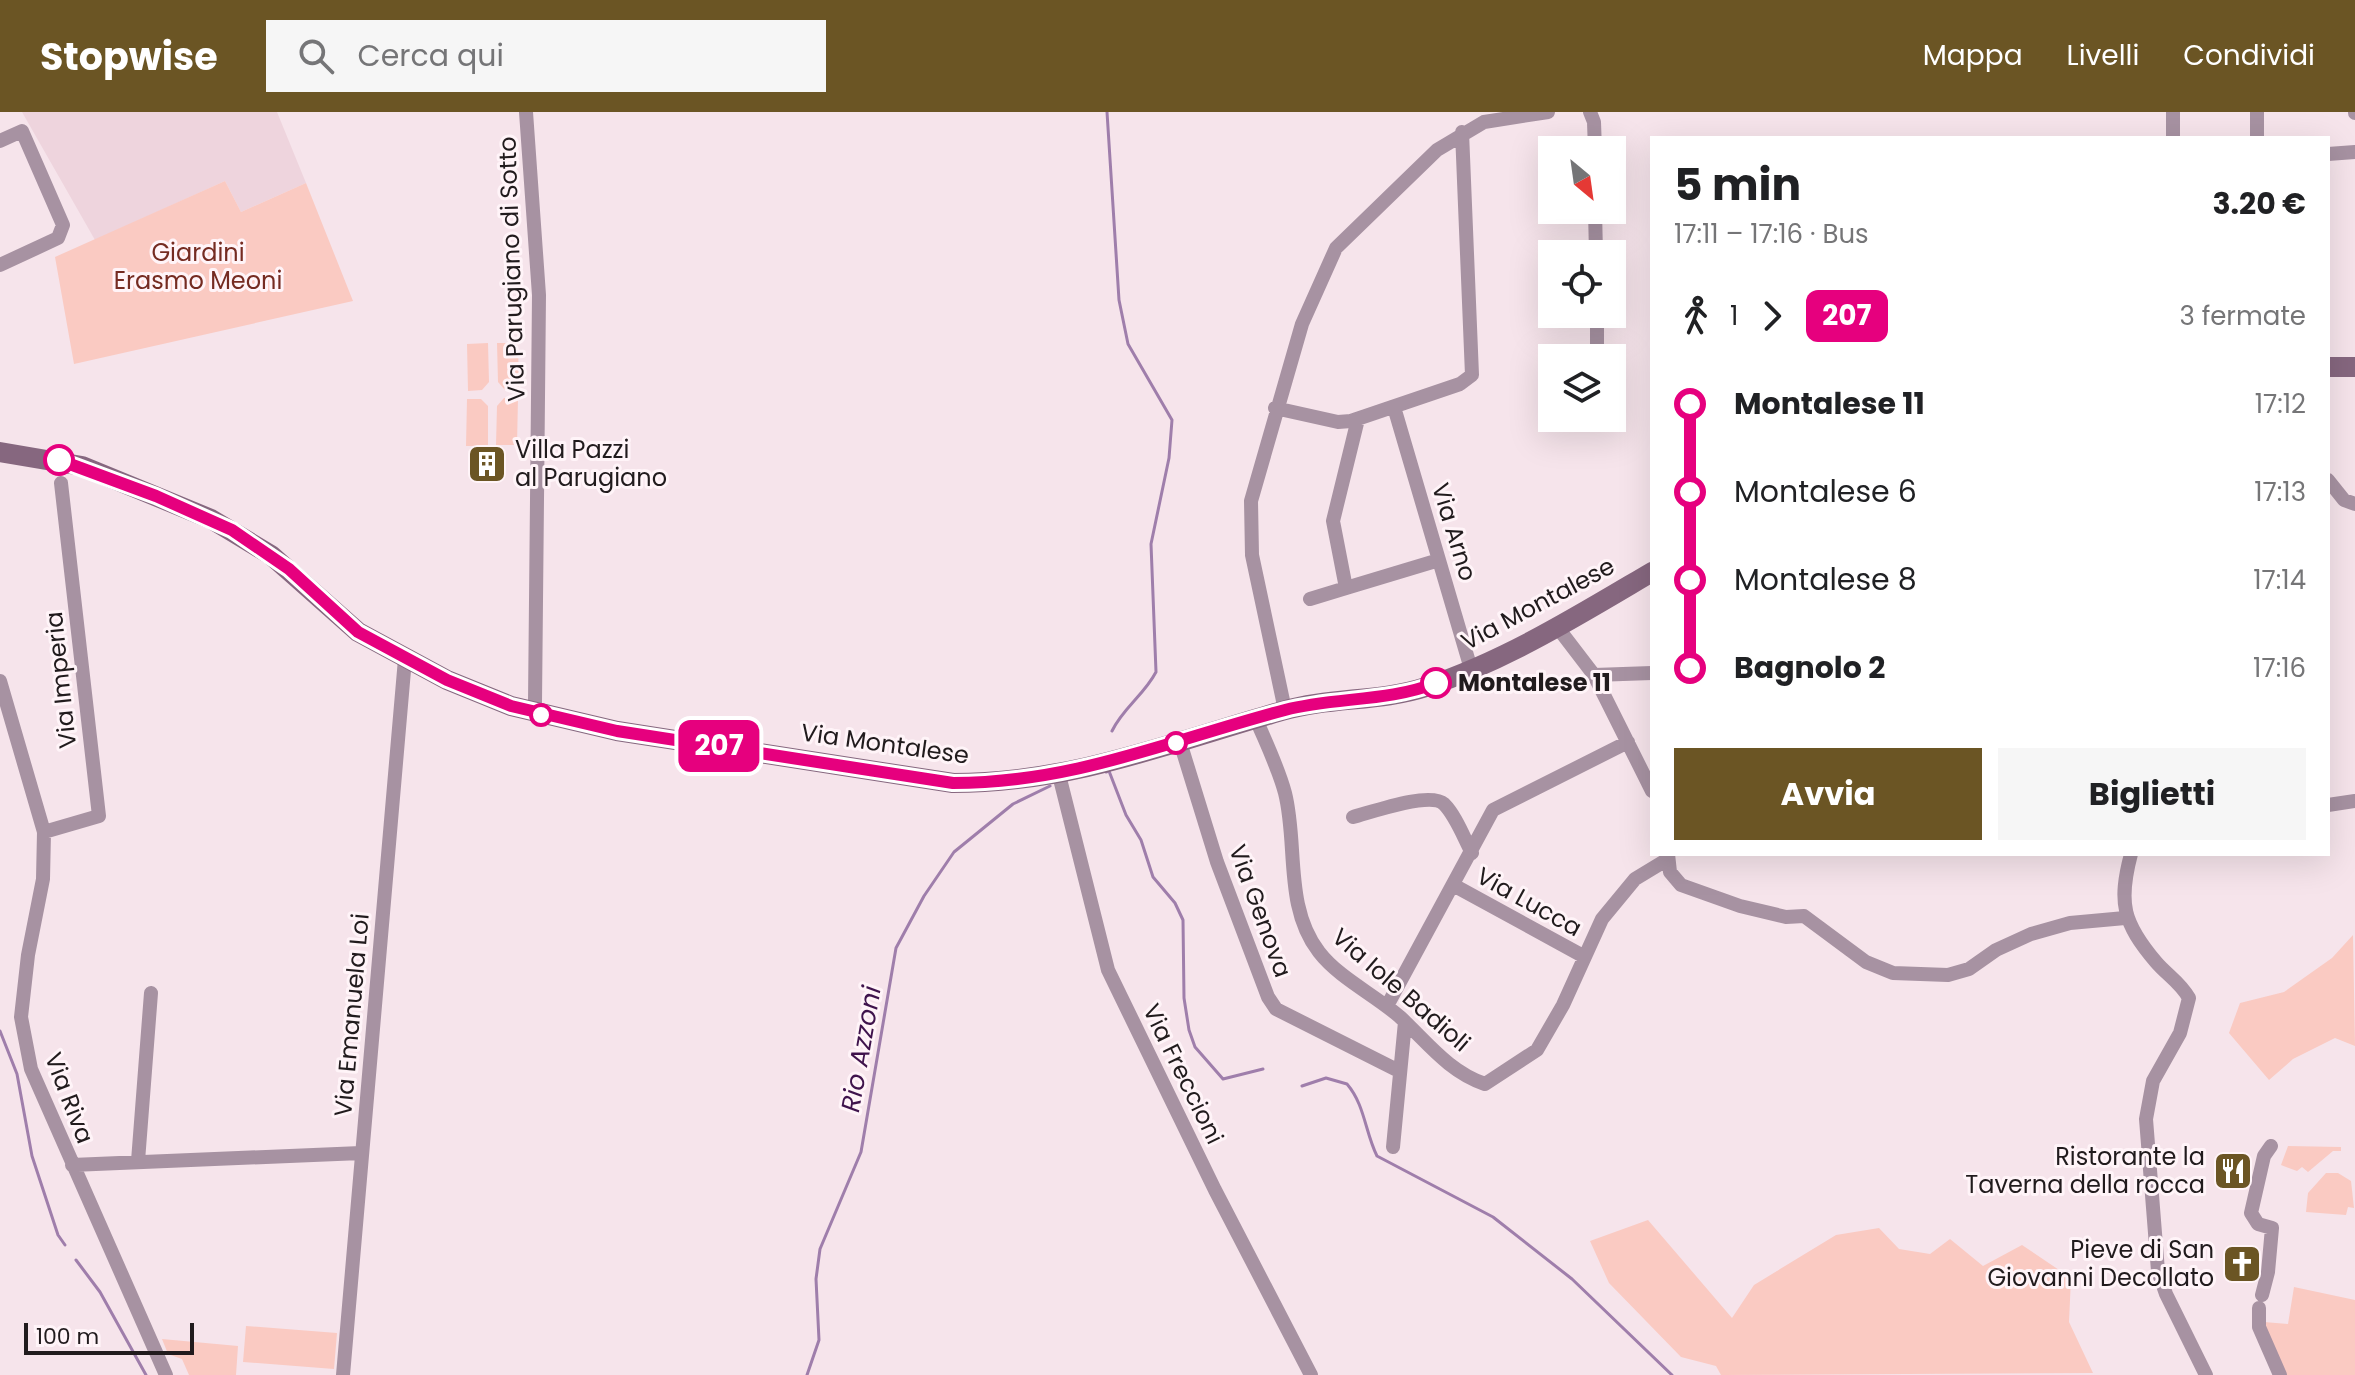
<!DOCTYPE html>
<html lang="it">
<meta charset="utf-8">
<style>
:root{--surface:#fff;--page:#f6f6f6;--text:#202124;--muted:#757577;--accent:#6b5524}
body{margin:0;font-family:Poppins,sans-serif;background:var(--page);color:var(--text);height:100vh;display:flex;flex-direction:column;font-size:30px;white-space:nowrap}
*{box-sizing:border-box;margin:0}
p{font-size:26px;color:var(--muted)}
.icon{flex:none;width:44px;height:44px;fill:none;stroke:currentColor;stroke-width:2;stroke-linecap:round;stroke-linejoin:round}
.map{position:relative;flex:1;overflow:hidden}
.side{position:absolute;left:1650px;top:24px;width:680px;height:720px;display:flex;flex-direction:column;background:var(--surface);border-radius:0px;box-shadow:0 8px 32px #0002}
.side>*{flex:none}
.badge{padding:0 16px;border-radius:12px;font-size:28px;line-height:52px}
.needle{width:52px;rotate:151deg}
.buttons{position:absolute;left:1538px;top:24px;display:grid;gap:16px}
.buttons a{display:grid;place-items:center;width:88px;height:88px;border-radius:0px;background:var(--surface);box-shadow:0 8px 32px #0002;font-size:40px}
.scale{position:absolute;left:24px;bottom:20px;width:170px;box-sizing:border-box;padding-left:8px;border:4px solid #211b1d;border-top:0;font-size:22px;line-height:28px;white-space:nowrap;color:#211b1d;-webkit-text-stroke:6px #fff4f8;paint-order:stroke}
.map>.badge{position:absolute;translate:-50% -50%;box-shadow:0 0 0 4px #fff}
.legs{display:flex;align-items:center;gap:12px;height:88px;padding:0 24px;font-size:26px}
.legs p{margin-inline-start:auto}
.headline{display:flex;align-items:center;justify-content:space-between;height:136px;padding:0 24px}
h1{font-size:44px;font-weight:700;line-height:60px}
.cta{display:flex;gap:16px;margin-top:auto;padding:16px 24px}
.cta a{flex:1;height:92px;border-radius:0px;background:var(--accent);color:#fff;font-size:32px;font-weight:700;line-height:92px;text-align:center}
.cta a+a{background:var(--page);color:var(--text)}
ul{padding:0 24px;list-style:none}
li{display:flex;align-items:center;gap:28px;height:88px;font-size:30px}
li i{display:grid;place-items:center;width:12px;height:100%;margin:0 10px;background:currentColor}
li i::after{content:'';width:20px;height:20px;margin:-10px;border:6px solid;border-radius:50%;background:var(--surface)}
li p{margin-inline-start:auto}
li:first-child i{background:linear-gradient(#0000 50%,currentColor 0)}
li:last-child i{background:linear-gradient(currentColor 50%,#0000 0)}
header{display:flex;align-items:center;gap:48px;box-sizing:border-box;height:112px;padding:0 40px;background:var(--accent);color:#fff}
header strong{font-size:38px}
nav{display:flex;gap:44px;margin-inline-start:auto;font-size:28px}
.search{width:560px;height:72px;background:var(--page);display:flex;align-items:center;gap:20px;box-sizing:border-box;padding:0 28px;border-radius:0px;color:var(--muted);font-size:30px}
.map>svg:first-child{display:block}
.built{fill:#eed4dd}
.green{fill:#facac2}
.lines{fill:none;stroke-linecap:round;stroke-linejoin:round}
.stream{stroke:#9f7eab;stroke-width:3}
.street{stroke:#a792a2;stroke-width:14}
.secondary{stroke:#86677f;stroke-width:20}
.line-1-casing{stroke:#fff;stroke-width:18}
.line-1{stroke:#e6007e;stroke-width:12}
.stop-1-dot{fill:#fff;stroke:#e6007e;stroke-width:4}
.labels{text-anchor:middle;stroke-width:6;stroke-linejoin:round;paint-order:stroke}
.park-label{font-size:24px;fill:#752b21;stroke:#fff4f8}
.street-label{font-size:24px;fill:#211b1d;stroke:#fff4f8}
.poi-label{font-size:24px;fill:#211b1d;stroke:#fff4f8;text-anchor:end}
.stop-label{font-size:24px;font-weight:bold;fill:#211b1d;stroke:#fff4f8;text-anchor:start}
.water-label{font-size:26px;font-style:italic;fill:#3f134c;stroke:#fff4f8}
</style>
<header>
<strong>Stopwise</strong>
<div class="search"><svg class="icon" aria-label="search" viewBox="0 0 24 24"><circle cx="10" cy="10" r="6"/><path d="M15 15l6 6"/></svg>Cerca qui</div>
<nav><a>Mappa</a><a>Livelli</a><a>Condividi</a></nav>
</header>
<div class="map">
<svg width="2355" height="1263" viewBox="0 0 2355 1263">
<rect width="100%" height="100%" fill="#f6e4eb"/>
<path class="built" d="M22,0H277L306,71L241,100L225,69L95,128Z"/>
<path class="green" d="M225,69L241,100L306,71L353,189L74,252L55,145Z
M488,231L489,270L482,278L468,279L467,232Z
M497,231H518L519,277L505,278L498,270Z
M504,286H518L517,333H496L497,294Z
M467,287H481L488,294V334H466Z
M2353,823L2355,934L2335,926L2293,947L2269,968L2229,921L2240,891L2284,880L2332,846Z
M2288,1034L2341,1035V1039H2333L2308,1060L2302,1055L2297,1059L2281,1053Z
M2326,1061H2338L2351,1069L2354,1096L2348,1095L2346,1103L2306,1100L2308,1081Z
M1648,1108L1732,1206L1754,1173L1836,1123L1879,1116L1899,1137L1930,1142L1950,1127L1983,1154L2022,1133L2071,1166L2069,1210L2093,1261L1721,1263L1716,1254L1681,1245L1609,1171L1590,1129Z
M2294,1175L2355,1188V1263H2287L2279,1251L2264,1210L2288,1212Z
M246,1214L337,1221L334,1257L243,1250Z
M162,1227L238,1234L236,1263H189L182,1247L168,1242Z"/>
<g class="lines">
<path class="stream" d="M1107,0L1119,188L1128,232L1172,308L1169,346L1151,432L1156,560C1144,583 1123,596 1112,619
M1106,660L1109,659L1126,703L1141,728L1153,765L1175,791L1183,808L1184,886L1189,918L1195,935L1223,967L1263,957
M0,919L17,962L32,1044L58,1123L65,1133
M1302,974L1326,966L1347,972C1365,993 1365,1020 1377,1044L1493,1105L1572,1167L1672,1263
M76,1148L100,1180L146,1263
M807,1263L819,1228L816,1167L820,1137L861,1040L896,836L924,784L954,740L1013,692L1050,674"/>
<path class="street" d="M526,0L539,183L535,591L531,600
M1590,0L1594,10L1595,38
M2257,0V26
M2355,0V1
M2173,26V0
M0,29L22,19L63,113L58,126L0,153
M2328,42L2355,40
M1595,98L1596,142
M1597,202V246
M1394,295L1471,557
M1275,296L1338,310L1351,309L1460,272L1472,263L1462,20
M1358,307L1333,409L1346,476L1439,448
M2328,368L2344,388L2355,392
M1310,487L1346,476
M1558,516L1594,563L1652,679
M1594,563L1652,561
M0,569L44,720L43,767L28,843L21,905L31,957L166,1263
M1285,598L1252,443L1251,389L1302,212L1336,136L1437,38L1484,10L1548,0
M1256,607C1266,631 1278,655 1285,681C1298,732 1284,795 1319,840C1339,866 1375,883 1400,905C1427,930 1449,960 1485,972L1537,938L1563,893L1602,807L1635,767L1668,747
M1180,630L1217,750L1268,885L1276,897L1399,959
M1059,663L1108,858L1215,1078L1311,1263
M2328,693L2355,689
M1353,705C1372,700 1430,679 1444,692C1456,704 1464,726 1472,741
M44,720L99,704L61,371
M1668,742L1670,760L1681,773L1740,794L1786,805L1804,804L1866,850L1893,861L1948,863L1969,857L1996,838L2031,822L2070,811L2125,806
M2131,742C2118,791 2123,811 2156,850C2167,863 2180,870 2189,886L2180,921L2153,969L2146,1007L2158,1159L2166,1182L2206,1263
M1455,774L1583,844
M1387,894L1493,698L1628,630
M1393,1035L1405,910
M138,1049L151,881
M72,1053L361,1041
M2262,1183L2268,1160L2272,1116L2258,1112L2251,1101L2264,1044L2271,1034
M2259,1196V1215L2280,1263
M343,1263L405,547"/>
<path class="secondary" d="M2328,255H2355
M0,340L82,354L211,407L271,443L358,520L447,568L511,594L617,619L953,671C1071,671 1170,631 1282,599C1329,585 1380,590 1426,575C1507,548 1579,503 1652,460"/>
</g>
<g class="lines">
<g class="line-1-casing">
<path id="line-1" d="M59,348L156,384L232,418L289,457L358,520L447,568L511,594L617,619L953,671C1074,671 1171,628 1285,598C1334,585 1388,590 1436,571"/>
</g>
<use href="#line-1" class="line-1"/>
</g>
<defs>
<g id="building-square" transform="scale(2)"><rect x="-9" y="-9" width="18" height="18" rx="4" fill="#6b5524" stroke="#fff4f8"/><path d="M-4-6H4V6H1V3H-1V6H-4ZM-2.5-4.3h1.7v1.8h-1.7ZM.8-4.3h1.7v1.8H.8ZM-2.5-1h1.7V.8h-1.7ZM.8-1h1.7V.8H.8Z" fill="#fff"/></g>
<g id="restaurant-square" transform="scale(2)"><rect x="-9" y="-9" width="18" height="18" rx="4" fill="#6b5524" stroke="#fff4f8"/><path d="M-5-6h1v4h1v-4h1v4h1v-4h1v5L-1.5 .5V6h-2V.5L-5-1ZM5-6V6H3V1.5H1.5Q1.5-4 5-6Z" fill="#fff"/></g>
<g id="church-square" transform="scale(2)"><rect x="-9" y="-9" width="18" height="18" rx="4" fill="#6b5524" stroke="#fff4f8"/><path d="M-1.2-6h2.4v3.5h3.3v2.4h-3.3V6h-2.4V-.1h-3.3v-2.4h3.3Z" fill="#fff"/></g>
</defs>
<g fill-rule="evenodd">
<use href="#building-square" x="487" y="352"/>
<use href="#restaurant-square" x="2233" y="1059"/>
<use href="#church-square" x="2242" y="1152"/>
</g>
<g class="stop-1-dot">
<circle cx="59" cy="348" r="14"/>
<circle cx="1436" cy="571" r="14"/>
<circle cx="541" cy="603" r="10"/>
<circle cx="1176" cy="631" r="10"/>
</g>
<g class="labels">
<g class="park-label">
<text x="198" y="149">Giardini<tspan x="198" dy="28">Erasmo Meoni</tspan></text>
</g>
<g class="street-label">
<text transform="translate(512 157) rotate(-92)" y="8">Via Parugiano di Sotto</text>
<text transform="translate(1454 420) rotate(73)" y="8">Via Arno</text>
<text transform="translate(1538 492) rotate(-28)" y="8">Via Montalese</text>
<text transform="translate(61 568) rotate(-96)" y="8">Via Imperia</text>
<text transform="translate(885 632) rotate(8)" y="8">Via Montalese</text>
<text transform="translate(1529 790) rotate(29)" y="8">Via Lucca</text>
<text transform="translate(1260 799) rotate(70)" y="8">Via Genova</text>
<text transform="translate(1401 878) rotate(41)" y="8">Via Iole Badioli</text>
<text transform="translate(352 903) rotate(-85)" y="8">Via Emanuela Loi</text>
<text transform="translate(1183 962) rotate(64)" y="8">Via Freccioni</text>
<text transform="translate(69 986) rotate(69)" y="8">Via Riva</text>
</g>
<g class="poi-label">
<text x="515" y="346" text-anchor="start">Villa Pazzi<tspan x="515" dy="28">al Parugiano</tspan></text>
<text x="2205" y="1053">Ristorante la<tspan x="2205" dy="28">Taverna della rocca</tspan></text>
<text x="2214" y="1146">Pieve di San<tspan x="2214" dy="28">Giovanni Decollato</tspan></text>
</g>
<g class="stop-label">
<text x="1458" y="579">Montalese 11</text>
</g>
<g class="water-label">
<text transform="translate(861 937) rotate(-80)" y="9">Rio Azzoni</text>
</g>
</g>
</svg>
<div class="buttons">
<a><svg class="needle" viewBox="-14 -14 28 28"><path d="M0-13l5 13h-10z" fill="#e53935"/><path d="M0 13l5-13h-10z" fill="#757577"/></svg></a>
<a><svg class="icon" aria-label="locate" viewBox="0 0 24 24"><circle cx="12" cy="12" r="6"/><path d="M12 2v4M12 18v4M2 12h4M18 12h4"/></svg></a>
<a><svg class="icon" aria-label="layers" viewBox="0 0 24 24"><path d="M12 4l9 5-9 5-9-5zM3 14l9 5 9-5"/></svg></a>
</div>
<div class="scale">100 m</div>
<b class="badge" style="left:719px;top:634px;background:#e6007e;color:#fff">207</b>
<section class="side">
<div class="headline"><div><h1>5 min</h1><p>17:11 – 17:16 · Bus</p></div><b>3.20 €</b></div>
<div class="legs"><svg class="icon" aria-label="walk" viewBox="0 0 24 24"><circle cx="13" cy="4" r="2"/><path d="M13 8l-2 6 4 7M11 14l-3 7M7 12l3-4h3l4 4"/></svg>1<svg class="icon" aria-label="forward" viewBox="0 0 24 24"><path d="M9 5l7 7-7 7"/></svg><b class="badge" style="background:#e6007e;color:#fff">207</b><p>3 fermate</p></div>
<ul>
<li><i style="color:#e6007e"></i><b>Montalese 11</b><p>17:12</p></li>
<li><i style="color:#e6007e"></i><span>Montalese 6</span><p>17:13</p></li>
<li><i style="color:#e6007e"></i><span>Montalese 8</span><p>17:14</p></li>
<li><i style="color:#e6007e"></i><b>Bagnolo 2</b><p>17:16</p></li>
</ul>
<div class="cta"><a>Avvia</a><a>Biglietti</a></div>
</section>
</div>
